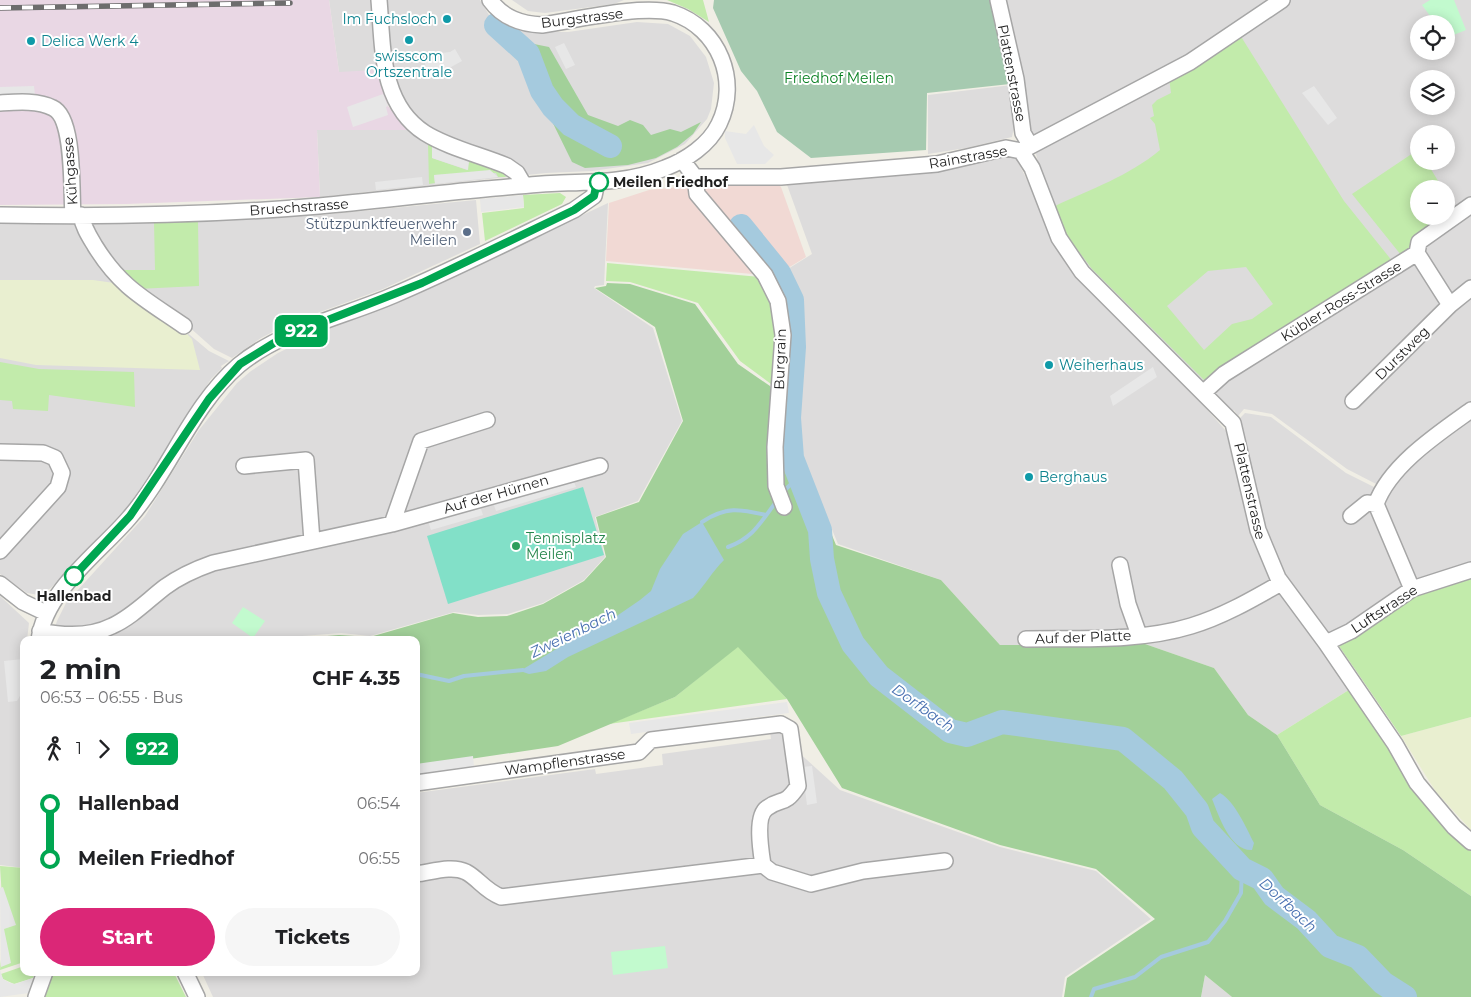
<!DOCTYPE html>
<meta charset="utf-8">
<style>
:root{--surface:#fff;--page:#f6f6f6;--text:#202124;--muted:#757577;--accent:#db2777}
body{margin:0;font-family:Montserrat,sans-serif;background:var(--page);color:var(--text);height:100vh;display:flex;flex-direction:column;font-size:19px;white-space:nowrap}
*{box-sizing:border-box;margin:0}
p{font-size:16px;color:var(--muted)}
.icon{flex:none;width:28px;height:28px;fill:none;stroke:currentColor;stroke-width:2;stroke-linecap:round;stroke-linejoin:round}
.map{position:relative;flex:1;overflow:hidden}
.sheet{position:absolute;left:20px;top:636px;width:400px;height:340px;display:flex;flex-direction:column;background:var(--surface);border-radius:10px;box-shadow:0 2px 12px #0003}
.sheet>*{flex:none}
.badge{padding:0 10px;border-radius:8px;font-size:18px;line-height:32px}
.tools{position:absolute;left:1410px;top:15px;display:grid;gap:10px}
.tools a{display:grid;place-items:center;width:45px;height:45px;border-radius:50%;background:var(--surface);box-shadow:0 2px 12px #0003;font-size:25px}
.map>.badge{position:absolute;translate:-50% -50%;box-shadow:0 0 0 2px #fff}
.legs{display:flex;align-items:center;gap:8px;height:55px;padding:0 20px;font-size:16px}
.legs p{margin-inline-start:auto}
.summary{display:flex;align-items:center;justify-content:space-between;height:85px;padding:0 20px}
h1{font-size:28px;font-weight:700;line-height:38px}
.cta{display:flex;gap:10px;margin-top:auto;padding:10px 20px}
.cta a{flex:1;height:58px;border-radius:30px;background:var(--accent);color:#fff;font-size:20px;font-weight:700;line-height:58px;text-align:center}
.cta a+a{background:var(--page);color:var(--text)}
ul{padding:0 20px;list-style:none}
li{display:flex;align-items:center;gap:18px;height:55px;font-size:19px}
li i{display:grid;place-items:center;width:8px;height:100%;margin:0 6px;background:currentColor}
li i::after{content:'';width:12px;height:12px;margin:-6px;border:4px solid;border-radius:50%;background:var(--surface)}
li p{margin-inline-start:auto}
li:first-child i{background:linear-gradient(#0000 50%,currentColor 0)}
li:last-child i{background:linear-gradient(currentColor 50%,#0000 0)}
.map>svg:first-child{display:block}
.residential{fill:#dddcdc;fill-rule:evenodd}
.commercial{fill:#f1d9d4}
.industrial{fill:#e9d7e4}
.farmland{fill:#e9efd0}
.grass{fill:#c2ebab;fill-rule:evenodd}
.forest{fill:#a2d099}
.cemetery{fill:#a6cab0}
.park{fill:#c2face}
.pitch{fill:#82e0c8}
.parking{fill:#e7e7e7}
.water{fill:#a5cade}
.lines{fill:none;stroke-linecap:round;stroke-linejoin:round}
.stream{stroke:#a5cade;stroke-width:4}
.river{stroke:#a5cade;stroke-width:24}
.minor-casing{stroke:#a6a6a6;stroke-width:18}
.minor{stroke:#fff;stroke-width:15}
.rail-casing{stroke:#6d6d6d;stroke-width:5.5}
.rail{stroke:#fff;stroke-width:4;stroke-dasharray:11;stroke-linecap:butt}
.line-1-casing{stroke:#fff;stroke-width:11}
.line-1{stroke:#00a651;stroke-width:8}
.culture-dot{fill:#0f9aa8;stroke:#fff;stroke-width:2}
.stop-1-dot{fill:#fff;stroke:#00a651;stroke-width:2.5}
.service-dot{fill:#5c6f8a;stroke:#fff;stroke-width:2}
.leisure-dot{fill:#2e9e5b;stroke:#fff;stroke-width:2}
.labels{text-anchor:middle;stroke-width:4;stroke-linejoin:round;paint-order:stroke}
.street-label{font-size:14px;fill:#1f1f1f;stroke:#fff}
.culture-label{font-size:14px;fill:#0d838f;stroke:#fff;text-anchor:start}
.park-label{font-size:14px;fill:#0a8123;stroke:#fff}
.stop-label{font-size:14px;font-weight:bold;fill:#1f1f1f;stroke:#fff;text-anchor:start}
.service-label{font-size:14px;fill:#4e5e75;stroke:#fff;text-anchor:end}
.leisure-label{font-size:14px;fill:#27864d;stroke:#fff;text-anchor:start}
.water-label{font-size:15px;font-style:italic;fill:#4970b1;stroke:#fff}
</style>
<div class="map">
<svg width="1471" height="997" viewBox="0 0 1471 997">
<rect width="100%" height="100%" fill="#f0eee5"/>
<path class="residential" d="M329,0H480L489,15L511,28L537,32H568L637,22L668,24L690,36L706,57L714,83L711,109L707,119L685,144L648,163L592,171L546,173L320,197L317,130H407L393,114L379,82L339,72Z
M512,0H624L614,4L545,13L528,11Z
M1004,0H1471V566L1422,581L1415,580L1357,623L1332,633L1326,632L1299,597L1268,549L1245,448L1246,446L1240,418L1245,413L1271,417L1346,473L1378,489L1380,486L1347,469L1272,414L1244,409L1238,416L1234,410L1231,413L1091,271L1065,237L1050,202L1028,127ZM1419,24H1446V51H1419ZM1419,79H1446V106H1419ZM1419,134H1446V161H1419ZM1419,189H1446V216H1419Z
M1012,85L1015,121L1012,137L966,148L928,154V95Z
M1006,156L1016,158L1056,238L1233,439L1262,560L1280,591L1352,688L1277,735L1248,715L1214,668L1145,644L1000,645L941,580L838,544L788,423L791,349L790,301L775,277L812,254L786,182Z
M476,200L480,244L383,289L290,323L261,338L232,358L214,349L188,326L140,293L98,243L92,223L320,215Z
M608,203L604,285L595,286L594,288L653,328L682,421L638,501L595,517L605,557L584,580L543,603L508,614L478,615L454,612L370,636L341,633L252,640H51L57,621L66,603L145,516L199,430L237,383L251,371L278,353L325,330L396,303Z
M0,223L75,224L112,281L184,330L209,351L229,361L221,366L222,368L211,379L137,497L51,588L39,595L27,593L0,574Z
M0,596L29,623L27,640H24V868L0,865Z
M770,730L779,731L784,739L840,790L1000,847L1096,871L1151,919L1065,977L1062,997H213L202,973L416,972V793L595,769L596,774L663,765L662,754L771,739Z
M1205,975L1232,997H1201Z"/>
<path class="commercial" d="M777,183L781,187L806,257L775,276L606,261L609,203L649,190L709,184Z"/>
<path class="industrial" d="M0,0H329L339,72L376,70L388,106L407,130H317L320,197L126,204L0,205Z"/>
<path class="farmland" d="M0,280H93L114,283L153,313L183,330L192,339L200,370L36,365L0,358Z
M1471,717V830L1436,792L1401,736Z"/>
<path class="grass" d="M667,0H703L709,22L688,9Z
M1240,35L1344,201L1393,262L1204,380L1092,269L1067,236L1055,206C1091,189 1129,176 1160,150L1155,124L1150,118L1154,116L1152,105L1157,100L1171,93L1169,78ZM1246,267L1273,304L1252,319L1232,324L1204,350L1167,306L1208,271Z
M428,144L432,146V158L467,170L469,161L503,173L506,177H498L496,173L434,175L435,183L429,184Z
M1419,149V161H1426L1443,189H1419V216H1444L1412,239L1410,250L1401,255L1352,194Z
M560,193L566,197L562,204L485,241L482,213L524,208L523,195Z
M198,221L199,286L137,289L118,270H155L154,222Z
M607,263L760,277L769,291L780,335L775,387L740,361L698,303L630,282L606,281Z
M0,362L39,369L134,372L135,407L49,395L48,411L13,409L12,401L0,400Z
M1471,577V717L1401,736L1339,646L1378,622L1419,592Z
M738,646L787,699L609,724L675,697Z
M1352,688L1455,836L1471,850V896L1403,850L1320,805L1277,735Z
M0,866L24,868V962L0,970L4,929Z
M24,966V972L35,973L33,978L14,984L3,979L1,974Z
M53,972L174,973L186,997H45Z"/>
<path class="forest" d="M529,43L549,47L588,115L618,126L630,120L643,125L651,135L670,129L681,132L701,122L693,134L677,147L656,158L628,165L585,168L572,162L543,103Z
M607,283L630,284L695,304L738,364L770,386L836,545L941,580L1000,645L1145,644L1214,668L1248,715L1277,735L1320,805L1403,850L1471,896V997H1232L1205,975L1201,997H1064L1067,978L1155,919L1096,869L1000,845L842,788L787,699L738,647L675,697L558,746L416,767V640H280L339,635L370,637L453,613L478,617L507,616L543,604L584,581L606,557L596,517L639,502L683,421L655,327L595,288L606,286Z"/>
<path class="cemetery" d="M714,0H995L1010,84L927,93L926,150L811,158L777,132L757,91L741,71L713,8Z"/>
<path class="park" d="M1430,0H1454L1466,30L1446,38V24H1436L1422,5Z
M243,607L265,621L253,638L232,623Z
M665,946L668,968L613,975L611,952Z"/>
<path class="pitch" d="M583,487L604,555L448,604L427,536Z"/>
<path class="parking" d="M564,43L575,65L566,69L555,47Z
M455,49L462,61L451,67L426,72L424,55L450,52Z
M34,86L35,95L0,96V87Z
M1314,86L1337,118L1328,125L1302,93Z
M383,94L388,106L386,107L388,115L353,127L347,107Z
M754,125L764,146L774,155L765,164H737L725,138V131L746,134Z
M432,146L469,161L468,170L432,158Z
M490,170L498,177L435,184L434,175Z
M422,177L423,185L376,190L375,182Z
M523,195L524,207L481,212L480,199Z
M1153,367L1157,377L1113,406L1110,396Z
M573,479L576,487L496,511L493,502Z
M480,506L483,515L431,530L428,521Z
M23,659L24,689L17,701L8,702L4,661Z
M787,702L789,713L631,734L629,723Z
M473,756L474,767L416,775V764Z
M812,766L817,803L807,805L802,767Z
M3,887L16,925L4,929L11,963L1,967L0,888Z
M0,970L3,979L10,983L15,984L33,978L29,993L0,997Z"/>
<path class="water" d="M702,522L724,560C712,572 705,585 693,598L568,657L546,671L529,674L520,671L576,637L608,622L640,600L651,591L660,569L683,534Z
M1220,793C1235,802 1246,827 1254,843L1252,850C1230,851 1219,816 1212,799Z"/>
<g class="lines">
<path class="stream" d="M784,491L799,476
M702,522C726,506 740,509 766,515
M728,547C753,538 760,523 776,502
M416,674L449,681L464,676L523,670
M1091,997L1094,989L1135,977L1161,957L1208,942L1225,921L1241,893L1242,869"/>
<path class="river" d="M496,25L528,54L542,91L553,107L571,125L610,146
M741,226L779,273L792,300L794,347L789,418L792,458L820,530L822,559L829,593L853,644L879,676L950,731L967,735L1002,722L1123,739L1173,780L1197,810L1203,827L1242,869L1262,879L1274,896L1306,920L1330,946L1358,957L1383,983L1405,997"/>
<g class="minor-casing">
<path id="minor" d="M379,0C383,47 380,104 425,133C449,148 481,155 507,166L517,173L524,185
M998,0L1016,79L1023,133L1030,145
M0,103C16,102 38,100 53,108C75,118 71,193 73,215
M1021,151L1190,62L1282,0
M682,160L695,177H781L937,164L1006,148L1021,151L1032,168L1059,238L1082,272L1233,423L1258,530L1278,578L1326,643L1395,744L1417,783L1454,827L1471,842
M695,177L697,194L765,275L778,301L783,335L775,447L776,486L784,507
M0,215C106,217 214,215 319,206C374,201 430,194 485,189C510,187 535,184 561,183C597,182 631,182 665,168C686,160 709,145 719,124C740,81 719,28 673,13C642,4 576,20 542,25C521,24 503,18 490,0
M81,215C83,227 89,236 95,246C121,288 145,299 184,326
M1417,253L1450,305
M1203,393L1224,374L1417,253L1419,242L1471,205
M1353,401L1450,305L1471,288
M0,452L43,453L55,458L62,473L58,487L0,551
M244,466L306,460L312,541
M1351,516L1367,503L1376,504
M392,524L421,441L487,420
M1120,565L1128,604L1139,635
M0,584L23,602L46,613
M1412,589L1376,504C1390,465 1439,433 1471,410
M40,631C64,636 90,637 112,626C132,617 148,600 165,587C180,576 196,569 213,563L392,524L600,466
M1026,639C1080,638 1139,642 1191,626C1222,617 1253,599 1281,583
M39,640C45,591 98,554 129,518C170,471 191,406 239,365C283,329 343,317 394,295C455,269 514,239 574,210L594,196L597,182
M1326,643L1351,631L1412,589L1471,570
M416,783L639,752L651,740L781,724L790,729L798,786C784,807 782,797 767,808C755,816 761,852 763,865L772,872L811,884L863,871L945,861
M416,874C432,872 452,865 466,872C479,879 484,890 501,897L763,865
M185,972L197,997
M36,997L45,972"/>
</g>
<use href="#minor" class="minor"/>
<g class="rail-casing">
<path id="rail" d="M0,8L290,3"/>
</g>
<use href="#rail" class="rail"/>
</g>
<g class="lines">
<g class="line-1-casing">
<path id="line-1" d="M74,576L130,516L209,399L240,364L282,338L422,283L574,210L594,196L597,182H599"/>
</g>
<use href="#line-1" class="line-1"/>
</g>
<g class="culture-dot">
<circle cx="447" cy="19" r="5"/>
<circle cx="409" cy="40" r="5"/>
<circle cx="31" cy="41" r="5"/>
<circle cx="1049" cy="365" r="5"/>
<circle cx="1029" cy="477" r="5"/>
</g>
<g class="stop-1-dot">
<circle cx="599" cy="182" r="9"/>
<circle cx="74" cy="576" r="9"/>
</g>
<circle class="service-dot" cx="467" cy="232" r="5"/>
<circle class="leisure-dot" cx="516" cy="546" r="5"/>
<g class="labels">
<g class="street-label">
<text transform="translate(582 18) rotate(-7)" y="5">Burgstrasse</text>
<text transform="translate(1012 73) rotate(79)" y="5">Plattenstrasse</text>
<text transform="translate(968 157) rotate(-10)" y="5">Rainstrasse</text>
<text transform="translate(70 171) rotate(-94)" y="5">Kühgasse</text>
<text transform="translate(299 207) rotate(-4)" y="5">Bruechstrasse</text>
<text transform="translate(1341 301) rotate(-32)" y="5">Kübler-Ross-Strasse</text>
<text transform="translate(1402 353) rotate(-45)" y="5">Durstweg</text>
<text transform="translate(780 359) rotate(-88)" y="5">Burgrain</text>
<text transform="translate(1250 491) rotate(77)" y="5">Plattenstrasse</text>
<text transform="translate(496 494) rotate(-16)" y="5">Auf der Hürnen</text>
<text transform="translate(1384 609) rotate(-33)" y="5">Luftstrasse</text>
<text transform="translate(1083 637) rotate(-2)" y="5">Auf der Platte</text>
<text transform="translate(565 762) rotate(-8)" y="5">Wampflenstrasse</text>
</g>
<g class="culture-label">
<text x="437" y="24" text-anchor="end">Im Fuchsloch</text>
<text x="41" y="46">Delica Werk 4</text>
<text x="409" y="61" text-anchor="middle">swisscom<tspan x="409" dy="16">Ortszentrale</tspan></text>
<text x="1059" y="370">Weiherhaus</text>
<text x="1039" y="482">Berghaus</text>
</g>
<g class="park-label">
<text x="839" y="83">Friedhof Meilen</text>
</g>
<g class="stop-label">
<text x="613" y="187">Meilen Friedhof</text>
<text x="74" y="601" text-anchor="middle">Hallenbad</text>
</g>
<g class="service-label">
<text x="457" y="229">Stützpunktfeuerwehr<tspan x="457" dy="16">Meilen</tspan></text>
</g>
<g class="leisure-label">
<text x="526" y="543">Tennisplatz<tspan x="526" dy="16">Meilen</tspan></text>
</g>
<g class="water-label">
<text transform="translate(573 633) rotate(-26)" y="5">Zweienbach</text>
<text transform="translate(923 708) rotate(35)" y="5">Dorfbach</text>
<text transform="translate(1288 905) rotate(43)" y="5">Dorfbach</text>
</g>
</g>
</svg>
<div class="tools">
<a><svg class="icon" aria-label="locate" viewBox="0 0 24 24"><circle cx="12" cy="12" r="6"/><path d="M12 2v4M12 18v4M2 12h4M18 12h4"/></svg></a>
<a><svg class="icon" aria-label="layers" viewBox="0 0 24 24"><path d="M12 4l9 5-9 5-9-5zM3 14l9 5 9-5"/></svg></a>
<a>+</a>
<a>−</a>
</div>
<b class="badge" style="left:301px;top:331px;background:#00a651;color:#fff">922</b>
<section class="sheet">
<div class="summary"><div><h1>2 min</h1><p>06:53 – 06:55 · Bus</p></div><b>CHF 4.35</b></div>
<div class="legs"><svg class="icon" aria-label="walk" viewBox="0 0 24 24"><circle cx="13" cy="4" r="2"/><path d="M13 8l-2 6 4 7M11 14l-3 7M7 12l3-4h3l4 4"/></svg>1<svg class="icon" aria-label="forward" viewBox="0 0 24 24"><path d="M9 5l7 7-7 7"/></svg><b class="badge" style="background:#00a651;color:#fff">922</b></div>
<ul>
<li><i style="color:#00a651"></i><b>Hallenbad</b><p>06:54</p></li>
<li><i style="color:#00a651"></i><b>Meilen Friedhof</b><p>06:55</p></li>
</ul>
<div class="cta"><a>Start</a><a>Tickets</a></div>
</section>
</div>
